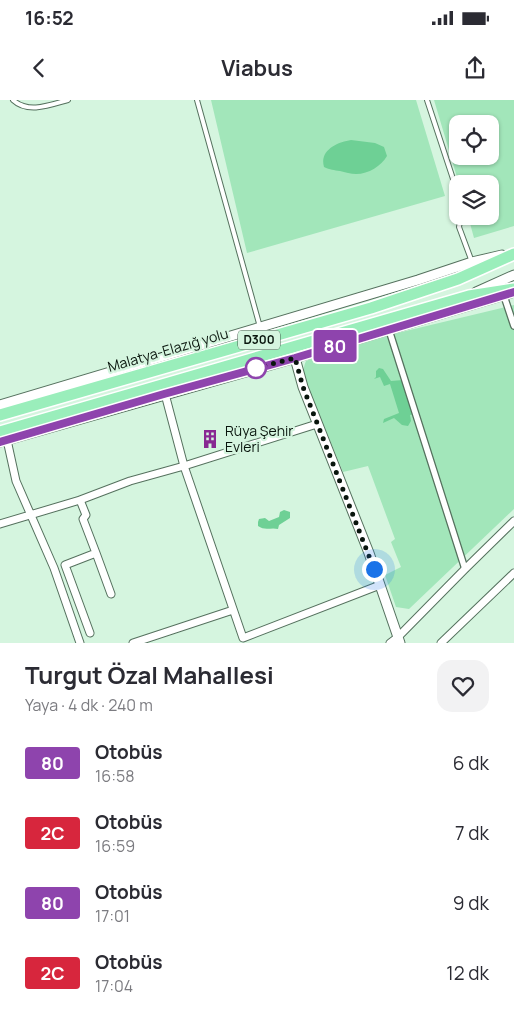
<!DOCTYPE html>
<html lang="tr">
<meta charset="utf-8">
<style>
:root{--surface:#fff;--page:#f2f2f3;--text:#2b2b33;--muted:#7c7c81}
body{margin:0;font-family:Manrope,sans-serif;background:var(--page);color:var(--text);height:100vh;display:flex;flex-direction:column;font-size:19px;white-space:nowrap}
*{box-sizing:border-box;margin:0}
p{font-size:16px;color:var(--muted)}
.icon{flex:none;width:28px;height:28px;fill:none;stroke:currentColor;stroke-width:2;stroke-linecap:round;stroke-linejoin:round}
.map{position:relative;height:543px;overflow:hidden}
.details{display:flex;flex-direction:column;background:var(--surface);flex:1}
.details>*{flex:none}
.badge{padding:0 10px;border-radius:4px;font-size:18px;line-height:32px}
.fabs{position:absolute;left:449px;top:15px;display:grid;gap:10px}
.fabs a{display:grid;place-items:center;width:50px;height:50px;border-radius:10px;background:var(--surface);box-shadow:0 1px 4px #0004;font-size:25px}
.you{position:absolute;width:25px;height:25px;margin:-12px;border:4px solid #fff;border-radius:50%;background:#1a73e8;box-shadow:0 0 0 8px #1a73e833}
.map>.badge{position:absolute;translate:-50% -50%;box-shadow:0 0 0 2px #fff}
.round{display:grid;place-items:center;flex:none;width:52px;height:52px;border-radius:15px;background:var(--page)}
.headline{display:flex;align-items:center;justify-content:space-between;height:85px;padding:0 25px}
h1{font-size:24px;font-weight:700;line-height:38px}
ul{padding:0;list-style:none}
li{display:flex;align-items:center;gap:15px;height:70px;padding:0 25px}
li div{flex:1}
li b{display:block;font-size:19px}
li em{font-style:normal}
li .badge{min-width:55px;font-weight:700;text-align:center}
.status{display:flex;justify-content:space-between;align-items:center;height:35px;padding:0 25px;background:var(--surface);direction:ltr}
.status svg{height:14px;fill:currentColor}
header{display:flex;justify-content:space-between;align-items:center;height:65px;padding:0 25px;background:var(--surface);font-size:22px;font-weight:700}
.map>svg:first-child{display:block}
.green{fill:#a2e6ba;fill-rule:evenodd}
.water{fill:#6ed095}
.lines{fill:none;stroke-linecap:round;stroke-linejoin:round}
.service-casing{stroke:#55715e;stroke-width:6}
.pedestrian-casing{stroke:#55715e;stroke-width:8}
.minor-casing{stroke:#55715e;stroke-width:9}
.tertiary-casing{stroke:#55715e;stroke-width:11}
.trunk-casing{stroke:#fff;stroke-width:14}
.service{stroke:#fff;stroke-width:4}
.pedestrian{stroke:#fff;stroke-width:5.5}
.minor{stroke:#fff;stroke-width:7}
.tertiary{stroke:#fff;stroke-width:9}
.trunk{stroke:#9aeebb;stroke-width:11}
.line-casing{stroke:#fff;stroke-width:11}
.line{stroke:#8e44ad;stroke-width:8}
.walk{stroke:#09150d;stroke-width:5;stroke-dasharray:0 9}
.stop-dot{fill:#fff;stroke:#8e44ad;stroke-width:2.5}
.labels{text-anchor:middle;stroke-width:4.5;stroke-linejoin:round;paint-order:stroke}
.shield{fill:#d5f5df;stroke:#46584c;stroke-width:1}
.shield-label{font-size:12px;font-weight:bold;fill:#09150d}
.street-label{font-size:14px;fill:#09150d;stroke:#d5f5df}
.poi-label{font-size:14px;fill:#09150d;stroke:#d5f5df;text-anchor:start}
</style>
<div class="status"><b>16:52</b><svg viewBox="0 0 49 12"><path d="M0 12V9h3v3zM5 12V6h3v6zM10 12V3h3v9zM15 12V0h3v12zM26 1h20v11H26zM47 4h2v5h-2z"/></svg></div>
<header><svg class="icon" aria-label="back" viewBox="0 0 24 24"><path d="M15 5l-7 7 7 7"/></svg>Viabus<svg class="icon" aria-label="share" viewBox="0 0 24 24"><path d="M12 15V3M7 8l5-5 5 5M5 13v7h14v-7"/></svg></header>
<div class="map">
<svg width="514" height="543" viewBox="0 0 514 543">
<rect width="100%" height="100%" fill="#d5f5df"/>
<path class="green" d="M211,0H416L445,96L247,153Z
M434,0H514V126L474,138L468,116H490V84H459ZM458,24H490V56H458Z
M514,205V409L409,509L396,507L385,475L401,467L391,442L395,439L368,366L343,372L305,280C303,272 303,268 306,261L339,247Z"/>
<path class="water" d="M351,40L375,43L384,47L387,56C381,66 369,74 356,74C351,74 345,72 340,71C334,70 330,70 324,67C319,50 338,42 351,40Z
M379,268L383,269L391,281L403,280L414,314L410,315L411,321L408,326L402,325L394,318L383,323L384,319L399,313L390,284L384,286L380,277L374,279L376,277V271Z
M284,410L290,412V418L279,425L278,429C271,427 265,431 258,426V422L259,419L265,418L269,421L279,417L280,412Z"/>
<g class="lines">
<g class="service-casing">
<path id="service" d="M13,0C28,14 50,5 68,0
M197,0L260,227
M427,0L458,94
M461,116L459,127L472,162"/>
</g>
<g class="pedestrian-casing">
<path id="pedestrian" d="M504,196L514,226
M389,230L465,469"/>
</g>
<g class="minor-casing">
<path id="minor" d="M165,294L184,366L243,538L380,485
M7,340L16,381L54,468L80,543
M80,400L86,415L83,419L96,453L65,465L90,533
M0,424L80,400L130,381L184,366L317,324
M96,453L111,494
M133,543L233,510
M390,543L398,537L465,469L514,421
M441,543L514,473"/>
</g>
<g class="tertiary-casing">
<path id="tertiary" d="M476,192L514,175
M295,258L303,287L369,453L400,543
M0,305L418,180L472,162L502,155
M0,342L295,258L511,193"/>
</g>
<g class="trunk-casing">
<path id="trunk" d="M0,315L371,208L458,179L514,154
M0,332L469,196L514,189"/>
</g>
<use href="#service" class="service"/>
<use href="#pedestrian" class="pedestrian"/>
<use href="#minor" class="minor"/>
<use href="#tertiary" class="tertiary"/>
<use href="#trunk" class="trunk"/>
</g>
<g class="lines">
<g class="line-casing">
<path id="line" d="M0,342L164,294L295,258L514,192"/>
</g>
<use href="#line" class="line"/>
<path class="walk" d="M256,268L295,258L303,287L374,469"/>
</g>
<defs>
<g id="building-bare" transform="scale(1.5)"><path d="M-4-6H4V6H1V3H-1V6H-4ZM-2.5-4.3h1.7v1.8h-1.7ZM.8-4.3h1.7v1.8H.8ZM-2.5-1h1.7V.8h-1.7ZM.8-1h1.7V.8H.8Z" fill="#882892" stroke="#d5f5df" stroke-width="2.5" paint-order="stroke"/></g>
</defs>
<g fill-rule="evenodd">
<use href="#building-bare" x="210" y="339"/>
</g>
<circle class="stop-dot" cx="256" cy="268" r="10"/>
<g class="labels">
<rect class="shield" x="238" y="230.5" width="42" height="19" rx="4"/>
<g class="shield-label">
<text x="259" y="244">D300</text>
</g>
<g class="street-label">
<text transform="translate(168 250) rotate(-16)" y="5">Malatya-Elazığ yolu</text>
</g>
<g class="poi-label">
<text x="225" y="336">Rüya Şehir<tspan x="225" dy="16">Evleri</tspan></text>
</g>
</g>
</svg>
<div class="fabs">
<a><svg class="icon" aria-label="locate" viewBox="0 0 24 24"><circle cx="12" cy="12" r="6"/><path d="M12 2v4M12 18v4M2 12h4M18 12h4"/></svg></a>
<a><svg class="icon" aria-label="layers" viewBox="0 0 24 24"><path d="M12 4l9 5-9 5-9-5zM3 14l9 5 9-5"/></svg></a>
</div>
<div class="you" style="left:374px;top:469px"></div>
<b class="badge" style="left:335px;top:246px;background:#8e44ad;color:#fff">80</b>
</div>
<section class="details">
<div class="headline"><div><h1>Turgut Özal Mahallesi</h1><p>Yaya · 4 dk · 240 m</p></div><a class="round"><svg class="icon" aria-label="heart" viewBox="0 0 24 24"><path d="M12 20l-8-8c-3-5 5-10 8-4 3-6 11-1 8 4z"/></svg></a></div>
<ul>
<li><span class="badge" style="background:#8e44ad;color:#fff">80</span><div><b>Otobüs</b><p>16:58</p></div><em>6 dk</em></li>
<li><span class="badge" style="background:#d7263d;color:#fff">2C</span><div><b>Otobüs</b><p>16:59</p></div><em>7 dk</em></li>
<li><span class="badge" style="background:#8e44ad;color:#fff">80</span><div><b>Otobüs</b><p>17:01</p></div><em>9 dk</em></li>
<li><span class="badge" style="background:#d7263d;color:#fff">2C</span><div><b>Otobüs</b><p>17:04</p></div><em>12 dk</em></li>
</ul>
</section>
